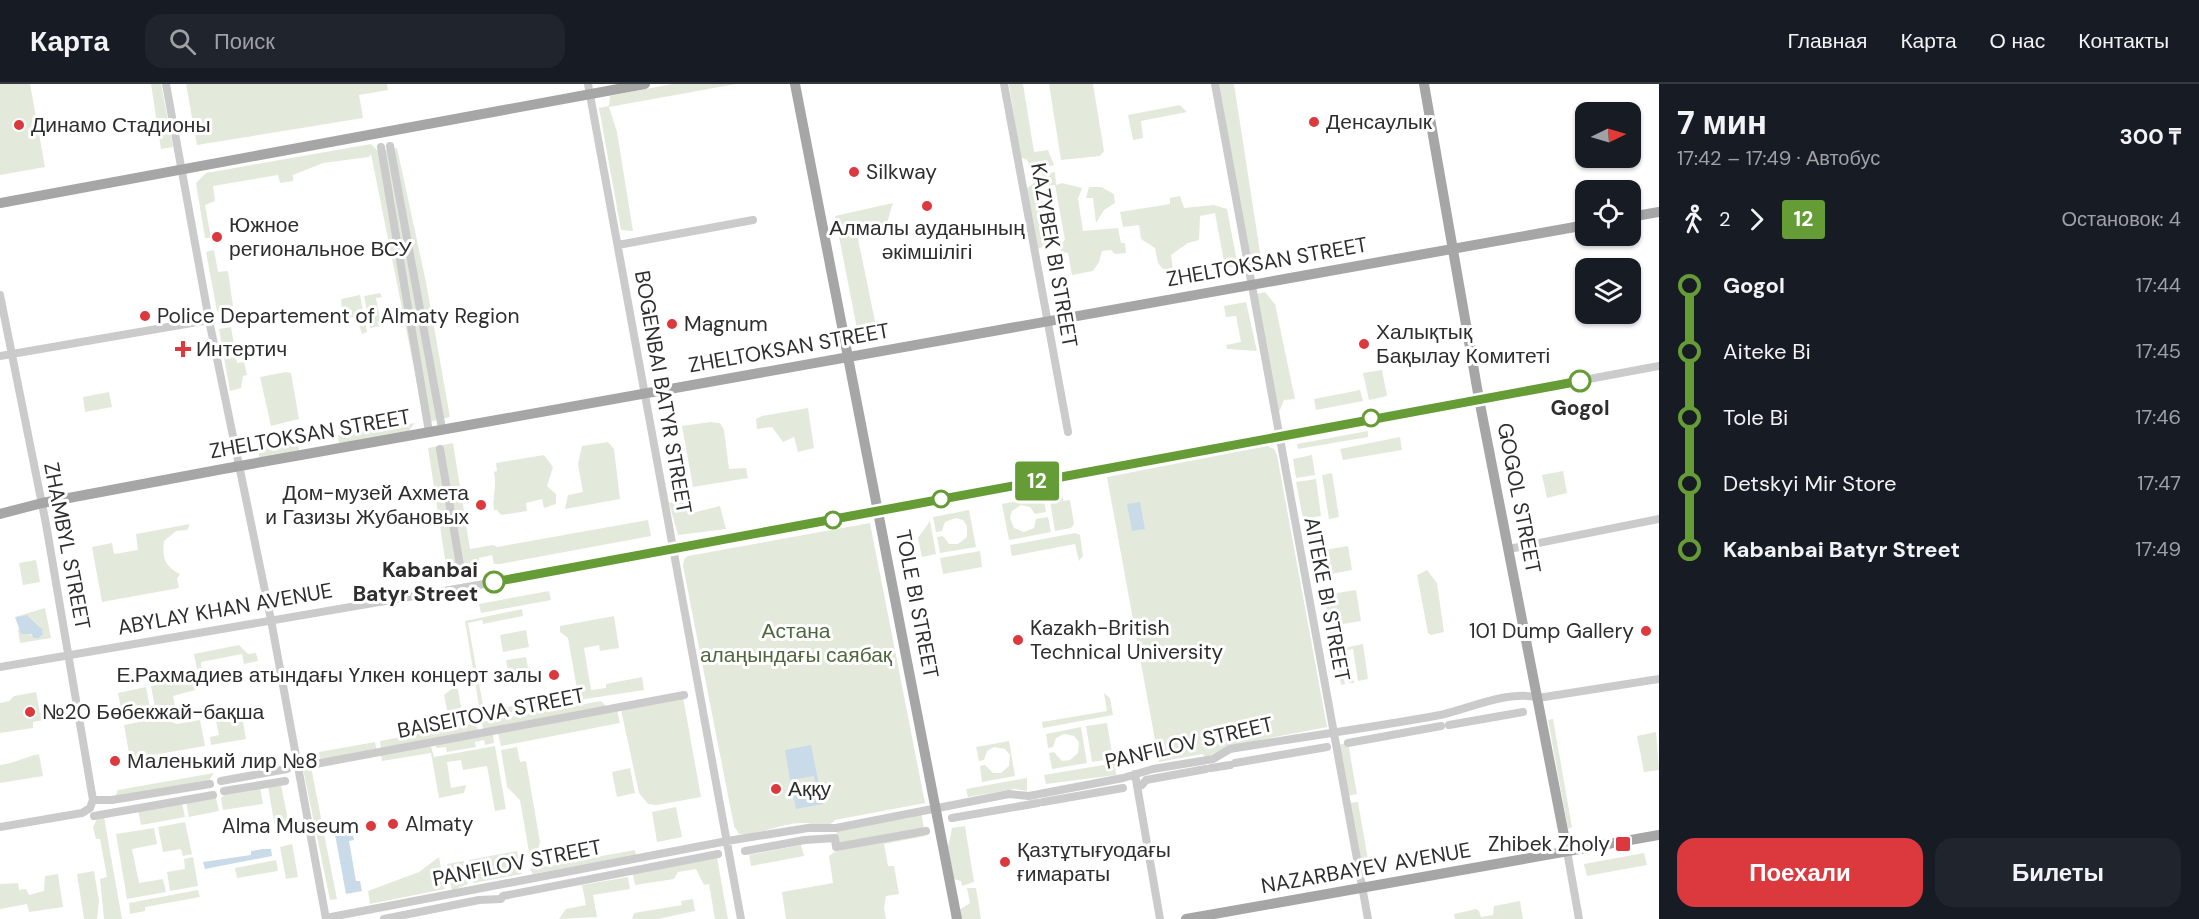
<!DOCTYPE html>
<html lang="ru">
<meta charset="utf-8">
<style>
:root{--surface:#171b24;--page:#20242c;--text:#f1f3f6;--muted:#9ea1a6;--line:#363941;--accent:#db393e}
body{margin:0;font-family:"DM Sans",sans-serif;background:var(--page);color:var(--text);height:100vh;display:flex;flex-direction:column;font-size:22px;white-space:nowrap}
*{box-sizing:border-box;margin:0}
p{font-size:20px;color:var(--muted)}
.icon{flex:none;width:33px;height:33px;fill:none;stroke:currentColor;stroke-width:2;stroke-linecap:round;stroke-linejoin:round}
.map{position:relative;flex:1;overflow:hidden}
.sheet{display:flex;flex-direction:column;background:var(--surface);width:540px}
.sheet>*{flex:none}
.badge{padding:0 12px;border-radius:4px;font-size:21px;line-height:39px}
.needle{width:39px;rotate:85deg}
.controls{position:absolute;left:1575px;top:18px;display:grid;gap:12px}
.controls a{display:grid;place-items:center;width:66px;height:66px;border-radius:12px;background:var(--surface);box-shadow:0 2px 4px #0004;font-size:30px}
.map>.badge{position:absolute;translate:-50% -50%;box-shadow:0 0 0 3px #fff}
.legs{display:flex;align-items:center;gap:9px;height:66px;padding:0 18px;font-size:20px}
.legs p{margin-inline-start:auto}
.overview{display:flex;align-items:center;justify-content:space-between;height:102px;padding:0 18px}
h1{font-size:33px;font-weight:800;line-height:45px}
.cta{display:flex;gap:12px;margin-top:auto;padding:12px 18px}
.cta a{flex:1;height:69px;border-radius:18px;background:var(--accent);color:#fff;font-size:24px;font-weight:800;line-height:69px;text-align:center}
.cta a+a{background:var(--page);color:var(--text)}
ul{padding:0 18px;list-style:none}
li{display:flex;align-items:center;gap:21px;height:66px;font-size:22px}
li i{display:grid;place-items:center;width:9px;height:100%;margin:0 8px;background:currentColor}
li i::after{content:'';width:15px;height:15px;margin:-8px;border:4px solid;border-radius:50%;background:var(--surface)}
li p{margin-inline-start:auto}
li:first-child i{background:linear-gradient(#0000 50%,currentColor 0)}
li:last-child i{background:linear-gradient(currentColor 50%,#0000 0)}
header{display:flex;align-items:center;gap:36px;box-sizing:border-box;height:84px;padding:0 30px;background:var(--surface);border-bottom:2px solid var(--line)}
header strong{font-size:28px}
nav{display:flex;gap:33px;margin-inline-start:auto;font-size:21px}
.search{width:420px;height:54px;background:var(--page);display:flex;align-items:center;gap:15px;box-sizing:border-box;padding:0 21px;border-radius:18px;color:var(--muted);font-size:22px}
main{display:flex;flex:1;min-height:0}
.map>svg:first-child{display:block}
.green{fill:#e3eadc}
.water{fill:#c9dbe9}
.lines{fill:none;stroke-linecap:round;stroke-linejoin:round}
.minor{stroke:#cbcbcb;stroke-width:8}
.major{stroke:#a6a6a6;stroke-width:10}
.line-1-casing{stroke:#fff;stroke-width:14}
.line-1{stroke:#669c35;stroke-width:9}
.poi-dot{fill:#db393e;stroke:#fff;stroke-width:2}
.stop-1-dot{fill:#fff;stroke:#669c35;stroke-width:3}
.labels{text-anchor:middle;stroke-width:6;stroke-linejoin:round;paint-order:stroke}
.poi-label{font-size:21px;fill:#2e2e2e;stroke:#fff;text-anchor:start}
.street-label{font-size:21px;fill:#2e2e2e;stroke:#fff}
.stop-label{font-size:21px;font-weight:bold;fill:#2e2e2e;stroke:#fff}
.park-label{font-size:21px;fill:#4f673e;stroke:#fff}
</style>
<header>
<strong>Карта</strong>
<div class="search"><svg class="icon" aria-label="search" viewBox="0 0 24 24"><circle cx="10" cy="10" r="6"/><path d="M15 15l6 6"/></svg>Поиск</div>
<nav><a>Главная</a><a>Карта</a><a>О нас</a><a>Контакты</a></nav>
</header>
<main>
<div class="map">
<svg width="1659" height="835" viewBox="0 0 1659 835">
<rect width="100%" height="100%" fill="#fff"/>
<path class="green" d="M0,0H30L45,83L0,91Z
M151,0H161L173,63L161,65Z
M186,0H387L388,6L359,11L363,34L197,61Z
M672,0H736L609,23L617,48L633,147L621,146L599,24L609,22L610,12Z
M1009,0H1023L1034,68L1048,66L1054,81L1032,86L1027,76L1020,73Z
M1049,0H1093L1104,67L1100,72L1061,76Z
M1215,0H1234L1262,181H1248Z
M1180,21L1187,28L1141,37L1143,54L1133,56L1128,31Z
M371,60L378,67L397,64L426,198L450,333L425,339L371,70L369,73L323,79L293,91V97L280,99L278,91L213,102L215,117L205,121L211,154H205L196,99L206,89Z
M1055,88L1056,101L1062,99L1082,104L1078,115L1083,147L1118,144L1121,159H1125L1126,169L1115,170L1111,166L1102,167L1099,178L1093,187L1072,191L1068,169L1061,168L1059,161L1065,156L1055,101L1040,103L1050,159L1036,166L1026,105L1034,99L1033,92Z
M1089,103H1101L1114,110L1115,119L1104,126L1096,139L1093,114H1086Z
M1180,112L1184,124L1214,121L1227,125L1238,183H1225L1215,129L1200,132L1199,156L1188,159L1171,171L1173,185H1163L1158,179L1155,164L1141,155L1139,141L1123,143L1120,128L1170,120V114Z
M893,119L885,145L857,150L877,247L858,250L835,132Z
M214,166L218,188L228,187L233,222L228,223L229,229L217,227L206,168Z
M1265,208L1275,220L1295,315L1284,316L1277,333L1256,210Z
M380,209L382,213L376,214L381,242L370,244L364,212Z
M360,211L367,248L362,250L358,238L353,233L343,235L341,215Z
M1246,218L1257,267L1227,265L1226,261L1241,258L1236,232L1226,233L1224,222Z
M231,243L237,279L244,278L247,291L243,292L241,304L230,307L219,245Z
M1382,286L1387,312L1369,316L1363,289Z
M286,288L291,289L299,335L271,342L260,293Z
M1360,306L1363,317L1316,326L1314,315Z
M109,308L112,323L85,328L83,313Z
M808,324L814,364L798,368L794,353L783,358L772,343L757,345L756,335L762,332Z
M710,338L720,339L724,346L729,385L746,384L748,394L693,403L682,342Z
M415,339L408,348L339,360L338,351Z
M1368,347V353L1298,365L1297,360Z
M1400,353L1402,366L1343,376L1340,365Z
M297,356L299,366L260,376L258,367L269,361Z
M608,358L614,365L620,415L565,425L568,411L583,408L578,380L582,362Z
M453,359L470,465L493,461L497,463L648,436L651,452L500,480H494L492,471L479,474L480,481L447,488L428,364Z
M1267,362L1274,365L1277,371L1327,643L1233,661L1206,673L1202,670L1159,678L1107,393Z
M544,371L553,383L547,402L556,410V420L544,424L542,415L526,419L527,427L501,431L497,426H494C492,413 497,403 494,388L497,387L496,379Z
M1312,371L1315,391L1296,394L1293,375Z
M1563,387L1567,409L1547,414L1542,391Z
M1332,389L1339,433L1329,435L1322,391Z
M1316,395L1321,432L1303,435L1296,398Z
M1062,409L1063,417L1070,416L1074,440L1071,444L1055,447L1049,411Z
M1043,412L1046,428L1035,430L1030,423L1021,421L1012,427L1010,434L1014,444L1024,448L1034,444L1036,435L1048,433L1051,448L1009,456L1002,420Z
M682,416L688,430L720,422L726,445L678,451L669,419Z
M969,426L976,463L940,469L937,453L943,452L949,460H958L967,453V442L963,436L956,434L945,438L942,447L936,448L933,433Z
M930,437L936,470L922,473L918,454Z
M870,439L925,719L835,736C823,748 819,740 805,739C783,738 761,751 739,750L734,742L683,482L684,475L688,472Z
M190,440L187,446L176,447L164,457C162,472 164,483 180,490L177,495L179,504L102,518L92,463L112,459L114,470L138,466L136,450Z
M1321,446L1324,466L1348,462L1352,486L1321,492L1312,447Z
M1075,449L1080,451L1083,472L1079,477L1075,460L1012,472L1010,461Z
M980,467L982,483L943,490L940,474Z
M36,476L40,498L23,501L19,479Z
M1427,486L1437,499L1444,548L1431,551L1428,549L1417,491Z
M1356,506L1361,537L1337,541L1340,559L1332,560L1324,511Z
M549,507L551,516L481,529L479,520Z
M45,524L51,554L20,559L18,545L37,554L40,543L27,531L15,533Z
M522,525L523,532L483,540L482,536L468,539L484,627L541,617L542,622L481,634L465,537Z
M614,532L619,564L600,567L599,561L584,564L591,606L606,604V600L642,593L644,606L579,616L568,554L560,548V542Z
M526,546L529,563L503,568L500,551Z
M1363,560L1368,595L1358,597L1353,565L1348,566L1354,599H1349L1344,567L1339,568L1345,600L1341,601L1335,566Z
M239,561L248,570L256,569L258,577L244,580L242,570L201,578L203,594H199L194,570Z
M526,573L530,595L510,599L506,576Z
M192,594L195,606L173,612L176,626L156,629L151,602Z
M457,601L463,633L449,635L444,611Z
M146,603L151,629L123,635L118,609Z
M36,608L40,630L59,623L61,633L33,638V644L0,649V619L9,617L14,612Z
M1104,609L1110,614L1113,631L1043,644L1042,638L1107,627Z
M683,613L701,713L657,721L648,720L639,709L621,626Z
M601,617L607,623L483,647L482,638Z
M617,626L620,639L501,662L498,649Z
M241,627L246,655L211,661L210,653L219,651L215,632Z
M160,634L177,640L200,636L205,662L130,675L124,641Z
M1553,635L1572,743L1568,745L1548,636Z
M476,639L478,647L381,666L380,657Z
M1107,639L1113,675L1092,678L1086,642Z
M1081,643L1087,679L1052,685L1049,669L1054,668L1062,677L1070,676L1078,669L1079,658L1074,652L1064,650L1056,654L1053,663L1048,664L1046,650Z
M1656,648L1659,686L1644,688L1637,652Z
M493,650L494,659L485,661L484,656L475,658L476,663L447,668L446,663L436,664V661Z
M1009,657L1015,692L982,698L980,682L985,681L993,689H1001L1009,682L1010,671L1005,665L994,663L987,667L984,676L979,677L976,663Z
M375,658L377,668L320,675L319,668Z
M1348,659L1357,710L1347,712L1337,661Z
M431,662L434,673L495,662L506,725L495,727L487,682L463,686L461,676L447,678L451,704L466,701L464,709L439,714L431,669L382,677L381,671Z
M517,663L520,678L526,677L540,758L538,766L529,768L520,716L507,703L501,666Z
M39,670L43,692L0,699V681C15,679 25,673 39,670Z
M1115,679L1116,691L1046,700L1044,691Z
M311,683L337,815L330,816L303,685Z
M630,684L635,709L617,713L612,688Z
M214,689L208,698L115,713L118,706Z
M1027,694V707L1015,705L968,713L966,705Z
M281,701L289,741L275,743L268,703Z
M260,703L263,720L223,726L221,714L226,709Z
M212,713L216,714L219,727L189,733L186,718Z
M1358,718L1371,793L1361,795L1348,719Z
M182,719L185,733L141,741L138,726Z
M676,723L682,753L657,758L652,728Z
M921,729L924,744L839,759L836,746L909,734Z
M104,733L122,835H104L100,795L107,793L100,755H96L93,743L97,735Z
M185,738L192,770L183,772L181,765L163,768L158,743Z
M965,742L974,798L962,802L961,797L954,795L948,763L952,744Z
M154,744L157,760L132,765L139,799L163,795L166,808L127,815L116,750Z
M924,750L925,752L884,760L888,782H894L899,810L886,812L884,824L886,835H786L782,808L833,799L829,772L837,766Z
M292,760L298,793L286,795L280,763Z
M801,761L804,772L751,782L749,771Z
M635,766L636,771L533,790L530,785Z
M517,767L522,790L473,799L469,776Z
M1644,769L1647,781L1587,792L1584,780Z
M193,773L198,802L170,807L167,788L185,785L184,775Z
M439,773L445,805L370,820L368,807L419,788Z
M717,774L728,835H715L709,800L704,801L696,785L678,788L674,795L635,801L633,790Z
M276,776L278,787L237,794L235,784Z
M464,777L468,800L452,807L447,780Z
M94,787L99,817L97,835H84L77,790Z
M58,790L63,823L29,828L27,820L0,825V800L18,799L19,806L26,805L29,811L44,807L45,792Z
M628,793L630,805L593,811L597,833L559,835L566,825L586,821L582,801Z
M967,804H976L981,835H960L959,826L970,819Z
M198,806L200,813L145,823V827L130,830L129,819Z
M693,815L695,827L658,835H632L634,829L682,821L681,817Z
M1520,817L1523,835H1455L1454,830L1476,825L1479,827L1481,833L1493,831L1494,822Z"/>
<path class="water" d="M1140,418L1145,445L1132,447L1127,420Z
M27,531L42,545L43,550L39,554H34L31,550H21L15,533Z
M811,661L823,720L796,725L792,703L815,699L814,692L790,696L785,666Z
M351,742L354,756L349,757L356,797H360L362,807L346,810L334,745Z
M263,765H271L272,772L205,785L203,778L251,771V767Z"/>
<g class="lines">
<path class="minor" d="M166,0L209,236L271,536L326,835
M588,0L741,835
M1004,0L1068,348
M1215,0L1368,835
M390,62L441,339
M381,63L428,342
M618,161L753,136
M0,211L46,440L93,716L90,724L82,729L0,743
M0,272L209,236
M440,365L461,487
M1509,465L1659,435
M0,583L496,498L1659,282
M1449,641L1523,628
M1348,659L1441,642
M1235,679L1327,663
M305,682L684,611
M1211,684L1230,681
M1135,690L1160,835
M221,697L287,685
M1142,701L1146,696L1206,685
M224,707L285,697
M93,716H112L210,700
M1043,718L1123,704
M94,732L213,711
M952,734L1038,719
M745,767L805,756L835,754L836,763L926,747
M1567,767L1579,835
M326,834L727,757L808,744H836L1009,710L1029,712L1123,694L1153,685L1213,675L1230,665C1300,653 1370,644 1440,631C1468,625 1511,605 1538,614L1659,595
M384,835L479,816L501,815L503,812L718,770"/>
<path class="major" d="M795,0L957,835
M1424,0L1479,315L1567,767
M0,119L645,0
M1630,133L1659,128
M0,430L42,419L223,385L1586,141
M1186,835L1659,751"/>
</g>
<g class="lines">
<g class="line-1-casing">
<path id="line-1" d="M494,498L1580,297"/>
</g>
<use href="#line-1" class="line-1"/>
</g>
<g class="poi-dot">
<circle cx="1314" cy="38" r="6"/>
<circle cx="19" cy="41" r="6"/>
<circle cx="854" cy="88" r="6"/>
<circle cx="927" cy="122" r="6"/>
<circle cx="217" cy="153" r="6"/>
<circle cx="145" cy="232" r="6"/>
<circle cx="672" cy="240" r="6"/>
<circle cx="1364" cy="260" r="6"/>
<path d="M180 256h6v6h6v6h-6v6h-6v-6h-6v-6h6z"/>
<circle cx="481" cy="421" r="6"/>
<circle cx="1646" cy="547" r="6"/>
<circle cx="1018" cy="556" r="6"/>
<circle cx="554" cy="591" r="6"/>
<circle cx="30" cy="628" r="6"/>
<circle cx="115" cy="677" r="6"/>
<circle cx="776" cy="705" r="6"/>
<circle cx="393" cy="740" r="6"/>
<circle cx="371" cy="742" r="6"/>
<rect x="1615" y="752" width="16" height="16" rx="3"/>
<circle cx="1005" cy="778" r="6"/>
</g>
<g class="stop-1-dot">
<circle cx="1580" cy="297" r="10"/>
<circle cx="1371" cy="334" r="8"/>
<circle cx="941" cy="415" r="8"/>
<circle cx="833" cy="436" r="8"/>
<circle cx="494" cy="498" r="10"/>
</g>
<g class="labels">
<g class="poi-label">
<text x="1326" y="45">Денсаулык</text>
<text x="31" y="48">Динамо Стадионы</text>
<text x="866" y="95">Silkway</text>
<text x="229" y="148">Южное<tspan x="229" dy="24">региональное ВСУ</tspan></text>
<text x="927" y="151" text-anchor="middle">Алмалы ауданының<tspan x="927" dy="24">әкімшілігі</tspan></text>
<text x="157" y="239">Police Departement of Almaty Region</text>
<text x="684" y="247">Magnum</text>
<text x="1376" y="255">Халықтық<tspan x="1376" dy="24">Бақылау Комитеті</tspan></text>
<text x="196" y="272">Интертич</text>
<text x="469" y="416" text-anchor="end">Дом-музей Ахмета<tspan x="469" dy="24">и Газизы Жубановых</tspan></text>
<text x="1030" y="551">Kazakh-British<tspan x="1030" dy="24">Technical University</tspan></text>
<text x="1634" y="554" text-anchor="end">101 Dump Gallery</text>
<text x="542" y="598" text-anchor="end">Е.Рахмадиев атындағы Үлкен концерт залы</text>
<text x="42" y="635">№20 Бөбекжай-бақша</text>
<text x="127" y="684">Маленький лир №8</text>
<text x="788" y="712">Аққу</text>
<text x="405" y="747">Almaty</text>
<text x="359" y="749" text-anchor="end">Alma Museum</text>
<text x="1610" y="767" text-anchor="end">Zhibek Zholy</text>
<text x="1017" y="773">Қазтұтығуодағы<tspan x="1017" dy="24">ғимараты</tspan></text>
</g>
<g class="street-label">
<text transform="translate(1054 171) rotate(80)" y="7">KAZYBEK BI STREET</text>
<text transform="translate(1267 178) rotate(-10)" y="7">ZHELTOKSAN STREET</text>
<text transform="translate(789 264) rotate(-10)" y="7">ZHELTOKSAN STREET</text>
<text transform="translate(663 308) rotate(80)" y="7">BOGENBAI BATYR STREET</text>
<text transform="translate(310 350) rotate(-10)" y="7">ZHELTOKSAN STREET</text>
<text transform="translate(1519 414) rotate(79)" y="7">GOGOL STREET</text>
<text transform="translate(67 462) rotate(79)" y="7">ZHAMBYL STREET</text>
<text transform="translate(1327 515) rotate(79)" y="7">AITEKE BI STREET</text>
<text transform="translate(917 520) rotate(79)" y="7">TOLE BI STREET</text>
<text transform="translate(225 525) rotate(-10)" y="7">ABYLAY KHAN AVENUE</text>
<text transform="translate(491 629) rotate(-11)" y="7">BAISEITOVA STREET</text>
<text transform="translate(1189 659) rotate(-13)" y="7">PANFILOV STREET</text>
<text transform="translate(517 779) rotate(-11)" y="7">PANFILOV STREET</text>
<text transform="translate(1366 784) rotate(-10)" y="7">NAZARBAYEV AVENUE</text>
</g>
<g class="stop-label">
<text x="1580" y="331">Gogol</text>
<text x="478" y="493" text-anchor="end">Kabanbai<tspan x="478" dy="24">Batyr Street</tspan></text>
</g>
<g class="park-label">
<text x="796" y="554">Астана<tspan x="796" dy="24">алаңындағы саябақ</tspan></text>
</g>
</g>
</svg>
<div class="controls">
<a><svg class="needle" viewBox="-14 -14 28 28"><path d="M0-13l5 13h-10z" fill="#e53935"/><path d="M0 13l5-13h-10z" fill="#9ea1a6"/></svg></a>
<a><svg class="icon" aria-label="locate" viewBox="0 0 24 24"><circle cx="12" cy="12" r="6"/><path d="M12 2v4M12 18v4M2 12h4M18 12h4"/></svg></a>
<a><svg class="icon" aria-label="layers" viewBox="0 0 24 24"><path d="M12 4l9 5-9 5-9-5zM3 14l9 5 9-5"/></svg></a>
</div>
<b class="badge" style="left:1037px;top:397px;background:#669c35;color:#fff">12</b>
</div>
<section class="sheet">
<div class="overview"><div><h1>7 мин</h1><p>17:42 – 17:49 · Автобус</p></div><b>300 ₸</b></div>
<div class="legs"><svg class="icon" aria-label="walk" viewBox="0 0 24 24"><circle cx="13" cy="4" r="2"/><path d="M13 8l-2 6 4 7M11 14l-3 7M7 12l3-4h3l4 4"/></svg>2<svg class="icon" aria-label="forward" viewBox="0 0 24 24"><path d="M9 5l7 7-7 7"/></svg><b class="badge" style="background:#669c35;color:#fff">12</b><p>Остановок: 4</p></div>
<ul>
<li><i style="color:#669c35"></i><b>Gogol</b><p>17:44</p></li>
<li><i style="color:#669c35"></i><span>Aiteke Bi</span><p>17:45</p></li>
<li><i style="color:#669c35"></i><span>Tole Bi</span><p>17:46</p></li>
<li><i style="color:#669c35"></i><span>Detskyi Mir Store</span><p>17:47</p></li>
<li><i style="color:#669c35"></i><b>Kabanbai Batyr Street</b><p>17:49</p></li>
</ul>
<div class="cta"><a>Поехали</a><a>Билеты</a></div>
</section>
</main>
